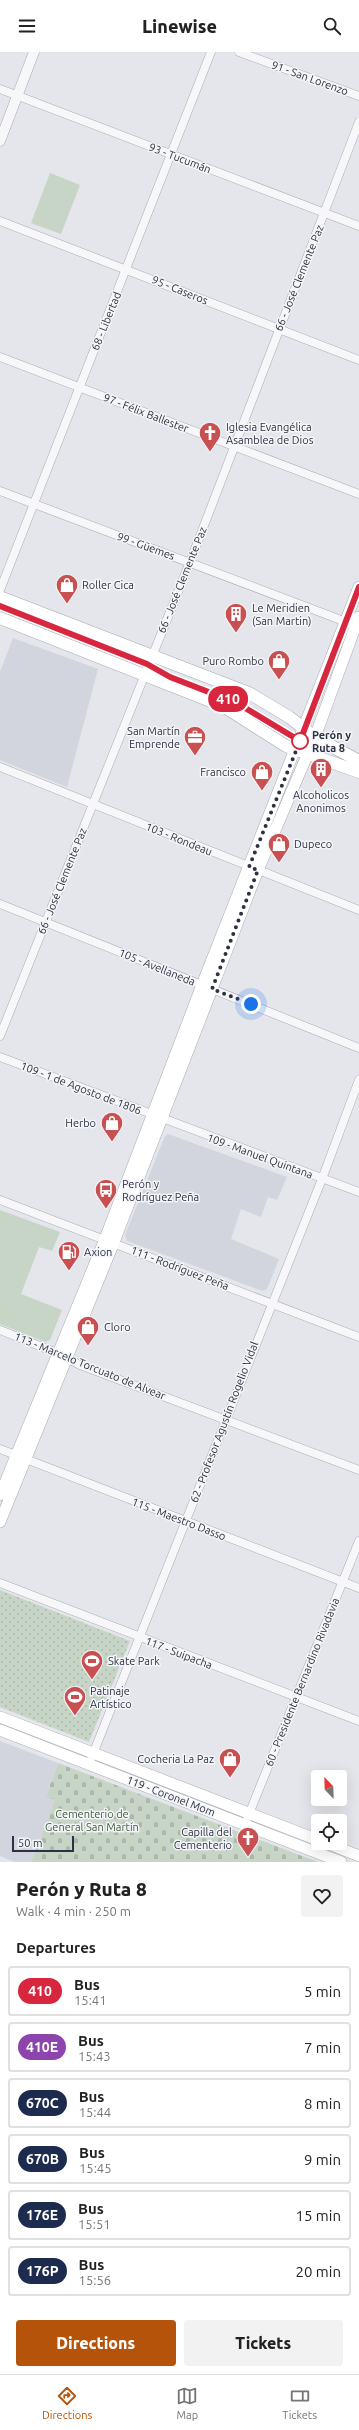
<!DOCTYPE html>
<meta charset="utf-8">
<style>
:root{--surface:#fff;--page:#f2f2f2;--text:#222;--muted:#767676;--line:#e0e0e0;--accent:#b45309}
body{margin:0;font-family:Ubuntu,sans-serif;background:var(--page);color:var(--text);height:100vh;display:flex;flex-direction:column;font-size:15px;white-space:nowrap}
*{box-sizing:border-box;margin:0}
p{font-size:13px;color:var(--muted)}
.icon{flex:none;width:22px;height:22px;fill:none;stroke:currentColor;stroke-width:2;stroke-linecap:round;stroke-linejoin:round}
.map{position:relative;height:1810px;overflow:hidden}
.details{display:flex;flex-direction:column;background:var(--surface);flex:1}
.details>*{flex:none}
.badge{padding:0 8px;border-radius:13px;font-size:14px;line-height:26px}
.needle{width:26px;rotate:337deg}
.buttons{position:absolute;left:311px;top:1718px;display:grid;gap:8px}
.buttons a{display:grid;place-items:center;width:36px;height:36px;border-radius:4px;background:var(--surface);box-shadow:0 4px 16px #0002;font-size:20px}
.scale{position:absolute;left:12px;bottom:10px;width:62px;box-sizing:border-box;padding-left:4px;border:2px solid #2c3143;border-top:0;font-size:11px;line-height:14px;white-space:nowrap;color:#2c3143;-webkit-text-stroke:3px #f4f5f8;paint-order:stroke}
.you{position:absolute;width:20px;height:20px;margin:-10px;border:3px solid #fff;border-radius:50%;background:#1a73e8;box-shadow:0 0 0 6px #1a73e833}
.map>.badge{position:absolute;translate:-50% -50%;box-shadow:0 0 0 2px #fff}
h2{padding:0 16px;font-size:15px;line-height:36px}
.round{display:grid;place-items:center;flex:none;width:42px;height:42px;border-radius:4px;background:var(--page)}
.summary{display:flex;align-items:center;justify-content:space-between;height:68px;padding:0 16px}
h1{font-size:19px;font-weight:800;line-height:30px}
.action{display:flex;gap:8px;margin-top:auto;padding:8px 16px}
.action a{flex:1;height:46px;border-radius:4px;background:var(--accent);color:#fff;font-size:16px;font-weight:800;line-height:46px;text-align:center}
.action a+a{background:var(--page);color:var(--text)}
ul{padding:0;list-style:none}
li{display:flex;align-items:center;gap:12px;height:50px;margin:0 8px 6px;padding:0 8px;border:2px solid var(--line);border-radius:4px}
li div{flex:1}
li b{display:block;font-size:15px}
li em{font-style:normal}
li .badge{min-width:44px;font-weight:700;text-align:center}
header{display:flex;justify-content:space-between;align-items:center;height:52px;padding:0 16px;background:var(--surface);font-size:18px;font-weight:800}
.dock{display:flex;justify-content:space-around;align-items:center;height:56px;border-top:1px solid var(--line);background:var(--surface);font-size:11px;color:var(--muted)}
.dock a{display:grid;justify-items:center;gap:2px}
.dock .on{color:var(--accent)}
.map>svg:first-child{display:block}
.built{fill:#d2d5dd}
.grass{fill:#c7d5c6}
.cemetery{fill:url(#cemetery-stones)}
.park{fill:url(#park-dots)}
.lines{fill:none;stroke-linecap:round;stroke-linejoin:round}
.minor-casing{stroke:#a9acb5;stroke-width:9}
.tertiary-casing{stroke:#a9acb5;stroke-width:11}
.secondary-casing{stroke:#a9acb5;stroke-width:12}
.primary-casing{stroke:#a4a9b6;stroke-width:13}
.minor{stroke:#f7f7fa;stroke-width:8}
.tertiary{stroke:#f7f7fa;stroke-width:10}
.secondary{stroke:#fff;stroke-width:11}
.primary{stroke:#fff;stroke-width:12}
.line-casing{stroke:#fff;stroke-width:9}
.line{stroke:#d7263d;stroke-width:6}
.walk{stroke:#2c3143;stroke-width:4;stroke-dasharray:0 7.2}
.stop-dot{fill:#fff;stroke:#d7263d;stroke-width:2}
.labels{text-anchor:middle;stroke-width:3;stroke-linejoin:round;paint-order:stroke}
.street-label{font-size:11px;fill:#2c3143;stroke:#f4f5f8}
.poi-label{font-size:11px;fill:#2c3143;stroke:#f4f5f8;text-anchor:start}
.stop-label{font-size:11px;font-weight:bold;fill:#2c3143;stroke:#f4f5f8;text-anchor:start}
.park-label{font-size:11px;fill:#3c5e3a;stroke:#f4f5f8}
</style>
<header><svg class="icon" aria-label="menu" viewBox="0 0 24 24"><path d="M4 6h16M4 12h16M4 18h16"/></svg>Linewise<svg class="icon" aria-label="search" viewBox="0 0 24 24"><circle cx="10" cy="10" r="6"/><path d="M15 15l6 6"/></svg></header>
<div class="map">
<svg width="359" height="1810" viewBox="0 0 359 1810">
<defs>
<pattern id="cemetery-stones" width="16" height="16" patternUnits="userSpaceOnUse"><rect width="16" height="16" fill="#c7d5c6"/><path d="M2 7V4a2 2 0 0 1 4 0v3zM10 15v-3a2 2 0 0 1 4 0v3z" fill="#abb7ab"/></pattern>
<pattern id="park-dots" width="8" height="8" patternUnits="userSpaceOnUse"><rect width="8" height="8" fill="#c7d5c6"/><path d="M2 2h.1M6 6h.1" fill="none" stroke="#abb7ab" stroke-width="1.8" stroke-linecap="round"/></pattern>
</defs>
<rect width="100%" height="100%" fill="#e4e6eb"/>
<path class="built" d="M13,586L98,617L67,735L0,708V620Z
M168,1082L287,1125L277,1148L268,1145L261,1165L241,1157L231,1187L279,1207L267,1237L263,1239L127,1189L125,1183L165,1084Z
M0,1689L58,1711L46,1743L55,1748L31,1810H15L0,1804Z"/>
<path class="grass" d="M50,121L80,133L61,182L31,171Z
M0,1158L60,1180L52,1199L39,1195L21,1242L62,1258L50,1288L45,1290L0,1272Z"/>
<path class="cemetery" d="M58,1711L318,1810H31L55,1748L46,1744Z"/>
<path class="park" d="M0,1538L130,1589L89,1690L0,1655Z"/>
<g class="lines">
<g class="minor-casing">
<path id="minor" d="M239,0L359,44
M0,37L359,174
M0,169L359,308
M0,305L359,442
M0,439L349,571
M0,538L211,0
M0,715L359,858
M0,852L359,996
M0,984L190,510L359,70
M0,1005L359,1140
M0,1148L359,1285
M0,1278L57,1301L80,1313L359,1418
M0,1397L359,1536
M0,1531L359,1669
M89,1712L322,1127L359,1028
M245,1772L359,1489"/>
</g>
<g class="tertiary-casing">
<path id="tertiary" d="M0,89L34,0"/>
</g>
<g class="secondary-casing">
<path id="secondary" d="M0,1443L105,1187L202,933L359,535
M0,1470L114,1190L258,818L315,685L359,565
M0,1665L318,1788
M0,1678L341,1810
M326,1791L359,1804"/>
</g>
<g class="primary-casing">
<path id="primary" d="M0,545L249,641L289,665L315,685L359,709
M0,566L223,654L286,694L359,720"/>
</g>
<use href="#minor" class="minor"/>
<use href="#tertiary" class="tertiary"/>
<use href="#secondary" class="secondary"/>
<use href="#primary" class="primary"/>
</g>
<g class="lines">
<g class="line-casing">
<path id="line" d="M0,554L147,612L170,625L237,651L300,689L359,535"/>
</g>
<use href="#line" class="line"/>
<path class="walk" d="M251,952L212,937L258,818L249,815L300,689"/>
</g>
<defs>
<g id="church-pin" transform="scale(1.15)"><path d="M0 17L-7.5 6A9.5 9.5 0 1 1 7.5 6Z" fill="#c95051" stroke="#f4f5f8"/><path d="M-1.2-6h2.4v3.5h3.3v2.4h-3.3V6h-2.4V-.1h-3.3v-2.4h3.3Z" fill="#fff"/></g>
<g id="shop-pin" transform="scale(1.15)"><path d="M0 17L-7.5 6A9.5 9.5 0 1 1 7.5 6Z" fill="#c95051" stroke="#f4f5f8"/><path d="M-5-2.5h2.3a2.7 3.5 0 0 1 5.4 0H5L5.5 6h-11ZM-1.5-2.5h3a1.5 2.3 0 0 0-3 0Z" fill="#fff"/></g>
<g id="building-pin" transform="scale(1.15)"><path d="M0 17L-7.5 6A9.5 9.5 0 1 1 7.5 6Z" fill="#c95051" stroke="#f4f5f8"/><path d="M-4-6H4V6H1V3H-1V6H-4ZM-2.5-4.3h1.7v1.8h-1.7ZM.8-4.3h1.7v1.8H.8ZM-2.5-1h1.7V.8h-1.7ZM.8-1h1.7V.8H.8Z" fill="#fff"/></g>
<g id="office-pin" transform="scale(1.15)"><path d="M0 17L-7.5 6A9.5 9.5 0 1 1 7.5 6Z" fill="#c95051" stroke="#f4f5f8"/><path d="M-6-3h4V-5.5h4V-3h4V5H-6ZM-1-4.5V-3h2v-1.5ZM-6 0V1H6V0Z" fill="#fff"/></g>
<g id="bus-pin" transform="scale(1.15)"><path d="M0 17L-7.5 6A9.5 9.5 0 1 1 7.5 6Z" fill="#c95051" stroke="#f4f5f8"/><path d="M-5-6H5V4H4V6H2V4H-2V6H-4V4H-5ZM-3.5-4V0h7V-4ZM-3.5 1.2v1.5H-2V1.2ZM2 1.2v1.5H3.5V1.2Z" fill="#fff"/></g>
<g id="fuel-pin" transform="scale(1.15)"><path d="M0 17L-7.5 6A9.5 9.5 0 1 1 7.5 6Z" fill="#c95051" stroke="#f4f5f8"/><path d="M-5.5-6h7V0h2V4h1.3V-2.5L3-4.5l.8-.8L6-3V5H2.5V1h-1V6h-7ZM-4.2-4.7v3.2H.2V-4.7Z" fill="#fff"/></g>
<g id="stadium-pin" transform="scale(1.15)"><path d="M0 17L-7.5 6A9.5 9.5 0 1 1 7.5 6Z" fill="#c95051" stroke="#f4f5f8"/><path d="M0-5a6.5 5 0 1 0 0 10a6.5 5 0 1 0 0-10ZM-3.5-1.8h7v3.6h-7Z" fill="#fff"/></g>
</defs>
<g fill-rule="evenodd">
<use href="#church-pin" x="210" y="381"/>
<use href="#shop-pin" x="67" y="533"/>
<use href="#building-pin" x="236" y="562"/>
<use href="#shop-pin" x="279" y="609"/>
<use href="#office-pin" x="195" y="685"/>
<use href="#building-pin" x="321" y="717"/>
<use href="#shop-pin" x="262" y="720"/>
<use href="#shop-pin" x="279" y="792"/>
<use href="#shop-pin" x="112" y="1071"/>
<use href="#bus-pin" x="106" y="1138"/>
<use href="#fuel-pin" x="69" y="1200"/>
<use href="#shop-pin" x="88" y="1275"/>
<use href="#stadium-pin" x="92" y="1609"/>
<use href="#stadium-pin" x="75" y="1645"/>
<use href="#shop-pin" x="230" y="1707"/>
<use href="#church-pin" x="248" y="1786"/>
</g>
<circle class="stop-dot" cx="300" cy="689" r="8"/>
<g class="labels">
<g class="street-label">
<text transform="translate(310 26) rotate(20)" y="4">91 - San Lorenzo</text>
<text transform="translate(180 106) rotate(21)" y="4">93 - Tucumán</text>
<text transform="translate(299 226) rotate(-68)" y="4">66 - José Clemente Paz</text>
<text transform="translate(180 238) rotate(22)" y="4">95 - Caseros</text>
<text transform="translate(106 269) rotate(-68)" y="4">68 - Libertad</text>
<text transform="translate(146 361) rotate(21)" y="4">97 - Félix Ballester</text>
<text transform="translate(146 494) rotate(20)" y="4">99 - Güemes</text>
<text transform="translate(182 528) rotate(-68)" y="4">66 - José Clemente Paz</text>
<text transform="translate(179 787) rotate(22)" y="4">103 - Rondeau</text>
<text transform="translate(62 829) rotate(-68)" y="4">66 - José Clemente Paz</text>
<text transform="translate(157 915) rotate(22)" y="4">105 - Avellaneda</text>
<text transform="translate(81 1036) rotate(21)" y="4">109 - 1 de Agosto de 1806</text>
<text transform="translate(260 1104) rotate(20)" y="4">109 - Manuel Quintana</text>
<text transform="translate(180 1216) rotate(21)" y="4">111 - Rodríguez Peña</text>
<text transform="translate(90 1314) rotate(22)" y="4">113 - Marcelo Torcuato de Alvear</text>
<text transform="translate(224 1370) rotate(-69)" y="4">62 - Profesor Agustín Rogelio Vidal</text>
<text transform="translate(179 1467) rotate(21)" y="4">115 - Maestro Dasso</text>
<text transform="translate(179 1601) rotate(21)" y="4">117 - Suipacha</text>
<text transform="translate(302 1630) rotate(-68)" y="4">60 - Presidente Bernardino Rivadavia</text>
<text transform="translate(171 1744) rotate(21)" y="4">119 - Coronel Mom</text>
</g>
<g class="poi-label">
<text x="226" y="379">Iglesia Evangélica<tspan x="226" dy="13">Asamblea de Dios</tspan></text>
<text x="82" y="537">Roller Cica</text>
<text x="252" y="560">Le Meridien<tspan x="252" dy="13">(San Martin)</tspan></text>
<text x="264" y="613" text-anchor="end">Puro Rombo</text>
<text x="180" y="683" text-anchor="end">San Martín<tspan x="180" dy="13">Emprende</tspan></text>
<text x="246" y="724" text-anchor="end">Francisco</text>
<text x="321" y="747" text-anchor="middle">Alcoholicos<tspan x="321" dy="13">Anonimos</tspan></text>
<text x="294" y="796">Dupeco</text>
<text x="96" y="1075" text-anchor="end">Herbo</text>
<text x="122" y="1136">Perón y<tspan x="122" dy="13">Rodríguez Peña</tspan></text>
<text x="84" y="1204">Axion</text>
<text x="104" y="1279">Cloro</text>
<text x="108" y="1613">Skate Park</text>
<text x="90" y="1643">Patinaje<tspan x="90" dy="13">Artístico</tspan></text>
<text x="214" y="1711" text-anchor="end">Cocheria La Paz</text>
<text x="232" y="1784" text-anchor="end">Capilla del<tspan x="232" dy="13">Cementerio</tspan></text>
</g>
<g class="stop-label">
<text x="312" y="687">Perón y<tspan x="312" dy="13">Ruta 8</tspan></text>
</g>
<g class="park-label">
<text x="92" y="1766">Cementerio de<tspan x="92" dy="13">General San Martín</tspan></text>
</g>
</g>
</svg>
<div class="buttons">
<a><svg class="needle" viewBox="-14 -14 28 28"><path d="M0-13l5 13h-10z" fill="#e53935"/><path d="M0 13l5-13h-10z" fill="#767676"/></svg></a>
<a><svg class="icon" aria-label="locate" viewBox="0 0 24 24"><circle cx="12" cy="12" r="6"/><path d="M12 2v4M12 18v4M2 12h4M18 12h4"/></svg></a>
</div>
<div class="scale">50 m</div>
<div class="you" style="left:251px;top:952px"></div>
<b class="badge" style="left:228px;top:647px;background:#d7263d;color:#fff">410</b>
</div>
<section class="details">
<div class="summary"><div><h1>Perón y Ruta 8</h1><p>Walk · 4 min · 250 m</p></div><a class="round"><svg class="icon" aria-label="heart" viewBox="0 0 24 24"><path d="M12 20l-8-8c-3-5 5-10 8-4 3-6 11-1 8 4z"/></svg></a></div>
<h2>Departures</h2>
<ul>
<li><span class="badge" style="background:#d7263d;color:#fff">410</span><div><b>Bus</b><p>15:41</p></div><em>5 min</em></li>
<li><span class="badge" style="background:#8e44ad;color:#fff">410E</span><div><b>Bus</b><p>15:43</p></div><em>7 min</em></li>
<li><span class="badge" style="background:#1d2b4f;color:#fff">670C</span><div><b>Bus</b><p>15:44</p></div><em>8 min</em></li>
<li><span class="badge" style="background:#1d2b4f;color:#fff">670B</span><div><b>Bus</b><p>15:45</p></div><em>9 min</em></li>
<li><span class="badge" style="background:#1d2b4f;color:#fff">176E</span><div><b>Bus</b><p>15:51</p></div><em>15 min</em></li>
<li><span class="badge" style="background:#1d2b4f;color:#fff">176P</span><div><b>Bus</b><p>15:56</p></div><em>20 min</em></li>
</ul>
<div class="action"><a>Directions</a><a>Tickets</a></div>
</section>
<nav class="dock">
<a class="on"><svg class="icon" aria-label="directions" viewBox="0 0 24 24"><path d="M12 3l9 9-9 9-9-9zM9 14v-3h6M13 9l2 2-2 2"/></svg>Directions</a>
<a><svg class="icon" aria-label="map" viewBox="0 0 24 24"><path d="M3 6l6-2 6 2 6-2v14l-6 2-6-2-6 2zM9 4v14M15 6v14"/></svg>Map</a>
<a><svg class="icon" aria-label="tickets" viewBox="0 0 24 24"><path d="M3 7h18v10H3zM15 7v10"/></svg>Tickets</a>
</nav>
